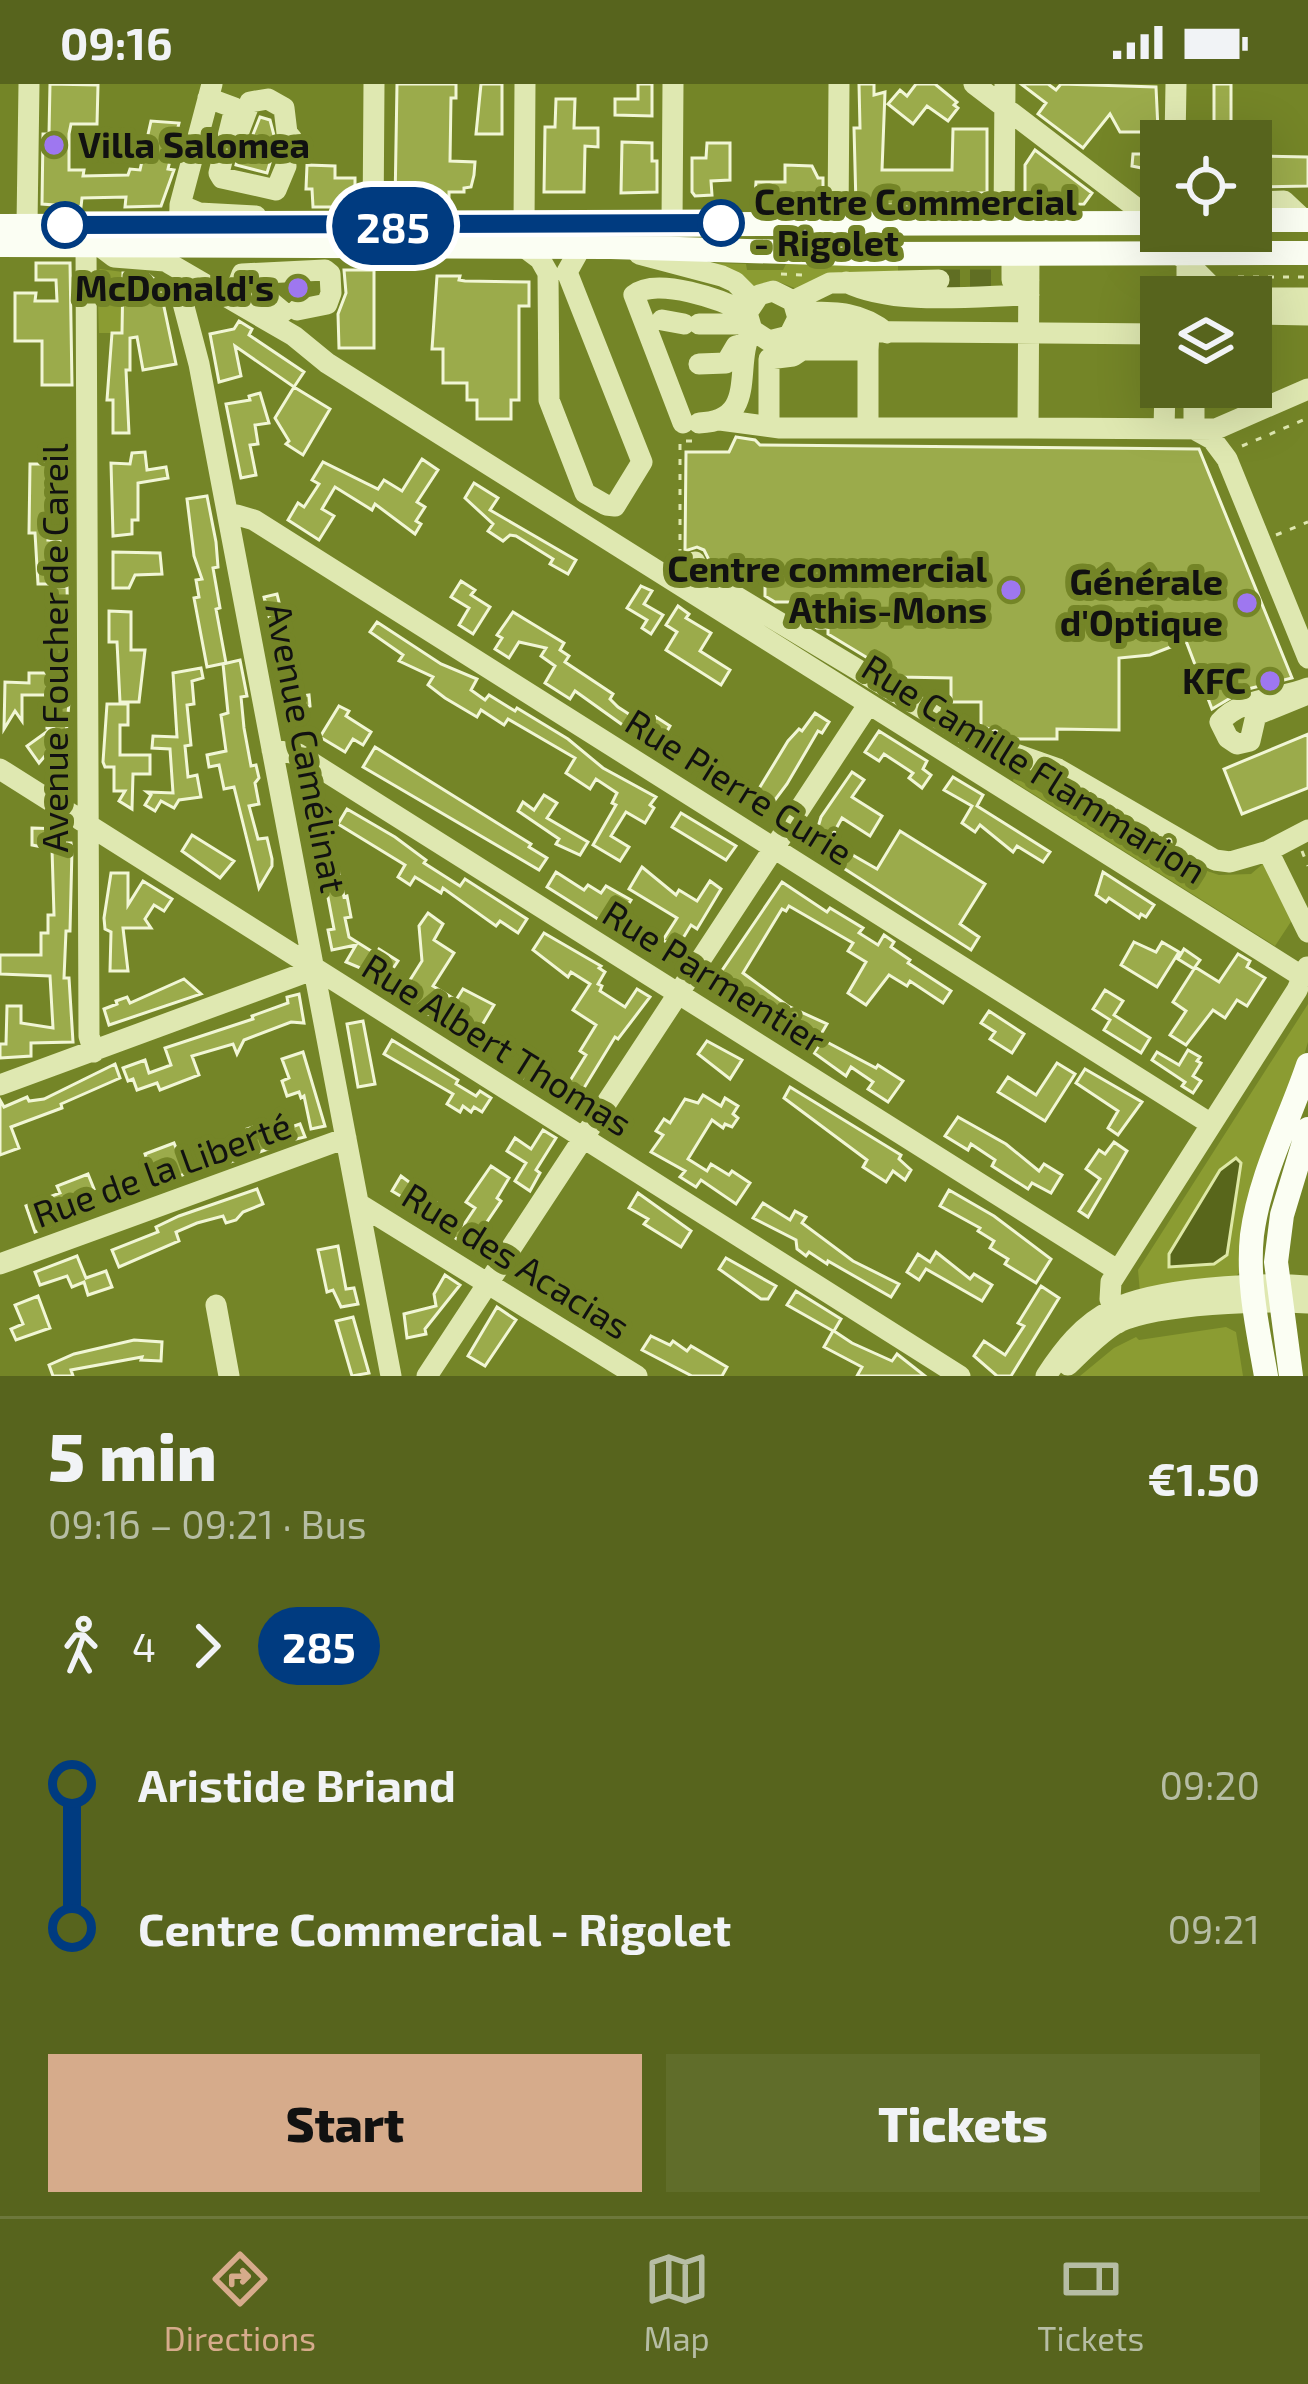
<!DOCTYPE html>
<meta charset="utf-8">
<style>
:root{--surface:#57641d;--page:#606d2a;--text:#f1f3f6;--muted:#b6bda4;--line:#6d783b;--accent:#d6ab8b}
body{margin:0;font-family:"Exo 2",sans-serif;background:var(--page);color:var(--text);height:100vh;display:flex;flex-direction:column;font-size:45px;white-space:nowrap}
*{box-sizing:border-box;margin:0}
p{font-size:39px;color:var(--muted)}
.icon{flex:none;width:66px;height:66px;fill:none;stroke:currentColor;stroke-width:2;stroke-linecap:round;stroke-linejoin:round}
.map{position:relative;height:1292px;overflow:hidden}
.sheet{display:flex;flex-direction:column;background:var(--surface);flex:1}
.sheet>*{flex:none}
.badge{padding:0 24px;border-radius:39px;font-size:42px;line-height:78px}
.tools{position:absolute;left:1140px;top:36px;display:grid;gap:24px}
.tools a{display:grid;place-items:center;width:132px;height:132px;border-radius:0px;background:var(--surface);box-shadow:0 12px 48px #0002;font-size:60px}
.map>.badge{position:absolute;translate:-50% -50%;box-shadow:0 0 0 6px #fff}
.legs{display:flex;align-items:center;gap:18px;height:132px;padding:0 48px;font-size:39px}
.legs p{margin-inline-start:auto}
.overview{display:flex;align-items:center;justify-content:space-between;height:204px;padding:0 48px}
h1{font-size:66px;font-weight:800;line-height:90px}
.cta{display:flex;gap:24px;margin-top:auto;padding:24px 48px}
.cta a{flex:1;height:138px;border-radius:0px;background:var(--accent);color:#111;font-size:48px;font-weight:800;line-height:138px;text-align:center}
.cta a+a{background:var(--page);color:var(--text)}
ul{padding:0 48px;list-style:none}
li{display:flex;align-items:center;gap:42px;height:144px;font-size:45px}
li i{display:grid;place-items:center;width:18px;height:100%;margin:0 15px;background:currentColor}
li i::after{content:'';width:30px;height:30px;margin:-15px;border:9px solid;border-radius:50%;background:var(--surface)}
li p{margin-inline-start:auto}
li:first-child i{background:linear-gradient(#0000 50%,currentColor 0)}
li:last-child i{background:linear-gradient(currentColor 50%,#0000 0)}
.status{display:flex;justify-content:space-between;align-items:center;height:84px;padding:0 60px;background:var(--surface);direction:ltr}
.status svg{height:33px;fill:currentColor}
.tabs{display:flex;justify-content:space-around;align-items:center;height:168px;border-top:3px solid var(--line);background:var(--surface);font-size:33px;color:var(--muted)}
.tabs a{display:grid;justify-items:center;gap:6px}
.tabs .active{color:var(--accent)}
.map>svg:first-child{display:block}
.green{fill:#8b9c32}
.water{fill:#58661b;stroke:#dee8a6;stroke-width:3}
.building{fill:#9bab4b;stroke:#f1f6d5;stroke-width:3}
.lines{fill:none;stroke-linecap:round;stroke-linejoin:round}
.minor-tunnel{stroke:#606e23;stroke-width:21;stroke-dasharray:21 10;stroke-linecap:butt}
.path{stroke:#dfe8b1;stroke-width:3;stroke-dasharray:6 9;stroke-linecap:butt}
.minor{stroke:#dfe8b1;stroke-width:21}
.major{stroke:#fbfef3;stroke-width:24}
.line-1-casing{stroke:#fff;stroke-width:27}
.line-1{stroke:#003b80;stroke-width:18}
.poi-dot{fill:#9e77f0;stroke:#748527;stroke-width:4.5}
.stop-1-dot{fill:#fff;stroke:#003b80;stroke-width:6}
.labels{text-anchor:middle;stroke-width:12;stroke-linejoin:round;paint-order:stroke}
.poi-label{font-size:36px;font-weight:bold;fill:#111;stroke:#748527;text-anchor:end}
.stop-label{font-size:36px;font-weight:bold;fill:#111;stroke:#748527;text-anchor:start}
.street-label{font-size:36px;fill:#111;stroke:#748527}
</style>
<div class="status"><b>09:16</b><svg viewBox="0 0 49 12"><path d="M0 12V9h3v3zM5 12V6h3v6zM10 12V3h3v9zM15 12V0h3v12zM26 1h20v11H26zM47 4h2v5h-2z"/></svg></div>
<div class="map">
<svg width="1308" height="1292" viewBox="0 0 1308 1292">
<rect width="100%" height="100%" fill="#748527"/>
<path class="green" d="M713,179L746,180L747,186H783L786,180L898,182V193L831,190L797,205L774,196L751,203Z
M100,185L123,188L122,249H99L97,188Z
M1014,693L1056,717L1059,697L1201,785L1219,791L1251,790L1264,779L1294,833L1275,862L1013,697Z
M1308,920V958L1240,1188L1235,1193L1140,1209L1138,1186Z
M1226,1243L1236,1248L1243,1292H1080L1114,1264L1136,1253L1139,1256Z"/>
<path class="water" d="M1236,1074L1241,1079L1227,1171L1214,1180L1169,1183V1170L1220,1086Z"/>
<path class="building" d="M50,0L98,1L97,40H71L69,50V86H84L83,92L128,91L130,85L140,86L151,37L179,39L168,85L174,86L161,122L125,123L126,113L82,114L81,123L42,120L43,50H49Z
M397,0H456V14H451L450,77L475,78L474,91L471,103L464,104V108H449V121L395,120Z
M481,0H502V50H476Z
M638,0H652V32L615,31V15H638Z
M859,0H874V11L885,8L882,86H952L953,45H987V109H945V121H856L854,44H860Z
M916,0H935L957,18L954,21L958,24L948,37L927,22L913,40L888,20L900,6L907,12Z
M1021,0H1048L1056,6L1061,0L1156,3L1160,88L1132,82L1133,70H1145V48H1120L1110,30L1083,64L1038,30L1046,19Z
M1214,0H1231V44H1243V57H1206V44H1214Z
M556,15H575L574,44H598V63L585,62L584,108H544L545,43H555Z
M260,33L270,36L276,59L267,89L236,81L241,62L252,53Z
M622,58L652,59V77H657V108L621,109Z
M707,59H730V96L711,97L712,111L695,112L692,108V74H706Z
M1035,66L1092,109L1084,120L1025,121V81Z
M1251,72L1308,73V102L1251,103Z
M307,81L335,82V94H355V123H313L312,105H306Z
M785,81L812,82L818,94H823V107H817V113H755L756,98H785Z
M36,179H70L72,301H42V257H15V209H36L35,217H57L56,196H36Z
M344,186H374V264H339L338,230L346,209Z
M123,189L149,191L159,199L176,280L143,286L137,253L130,254V286H126L129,349H113V316H107L112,249H122Z
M437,192H460L459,196L465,197L529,198V222H519V316H511V335H477V316H467V299H443V265H432Z
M239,237L252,245L249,251L304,288L294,303L235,262L241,292L219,298L210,250L234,245Z
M294,303L330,325L303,371L286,360L289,357L275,334Z
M260,309L269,339L255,341L258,360L250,361L256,391L241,394L226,320L250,316L249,312Z
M736,353L755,356L760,361L1199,365L1292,594L1244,606L1212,625L1186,557L1150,571L1119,574V646L1057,645V655H1018L981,642V618H951V594L899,593L828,550V544H817L797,531V518H775L765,512V493H734L711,480L704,466L697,463L685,467L686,368H729Z
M145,368L147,386L166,383L168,394L138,399V436H132V450L113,452L111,379L130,380L132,369Z
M422,375L438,386L417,418L425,423L416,437L421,440L415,450L375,420L372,426L335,403L322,425L334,432L319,456L288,436L298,419L304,423L319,400L312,396L323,378L378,405L384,396L402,407Z
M30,380H52L48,456H60L57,500H38L35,449H29Z
M474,399L498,414L490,426L576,476L568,490L550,480L553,475L516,452L510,451L503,457L488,447L493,440L465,414Z
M207,412L216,458L218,483L213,484L220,524L216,525L226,579L207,583L194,514L199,513L196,496L202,495L194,472L187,415Z
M113,468L160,469L162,490L135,491L129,504H113Z
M461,497L475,506L471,511L490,523L473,550L459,541L469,524L451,513Z
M641,502L652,507L644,520L663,531L651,550L642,544L647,536L627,524Z
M53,503H67L69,584H48Z
M277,510L302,612L309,611L310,622L287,626L282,582L264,513Z
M678,522L689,530L686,534L711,549L700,567L730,586L721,601L666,566L677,548L666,541Z
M109,527L131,528V566H145L139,618H120L117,558H109Z
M513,528L564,559L560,566L569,572L565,578L613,610L610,615L618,623L638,636L652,641L656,633L670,642L666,649L679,658L671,671L659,663L661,660L641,647L638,652L575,607L570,615L545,599L555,582L541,572L546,564L519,558L509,574L495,565L502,554L497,551Z
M377,538L441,580L477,595L471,606L485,616L489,611L515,627L517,624L568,655L603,684L656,713L650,721L654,724L645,739L626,728L611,752L629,763L620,777L593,761L616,721L612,719L617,709L596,695L590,705L566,689L575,674L508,635L504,641L481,626L477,633L445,614L428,601L433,593L399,577L403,571L370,548Z
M240,576L247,612L241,613L244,644L251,682L256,681L259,694L255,699L259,720L249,722L258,755L267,754L272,775V782L259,804L234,703L224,705L219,681L209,683L207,671L226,667L221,631L228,629L223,580Z
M201,584L203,594L192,597L194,620L187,621L191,661L185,662L188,693L197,691L201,713L179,716L174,724L161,717L155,727L145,721L151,711L147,708L173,709L170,665L152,664L153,652L177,653L173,589Z
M29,589H48L47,611H22V637L15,627L4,645L5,598L29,599Z
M48,618L69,619L64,672H69V690H49L50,666L39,679L27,662L52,644H47Z
M107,620H128V641H120V671H150V690H133L132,725L119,717L125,707H114V683H105L103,678Z
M339,622L349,627L346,632L371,648L363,661L353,655L345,668L320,653Z
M815,629L829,638L822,649L818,647L787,700L775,716L769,712L759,727L749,721L788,657L799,645L802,647Z
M879,647L927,677L923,685L931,691L922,704L909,694L913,689L884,670L879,677L865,668Z
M1308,650V704L1242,730L1224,685Z
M375,663L531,760L529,763L547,774L539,786L363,683Z
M852,688L864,696L852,713L882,732L870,752L842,734L832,752L818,743L821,733Z
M953,693L983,711L977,722L1050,768L1043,778L1017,762L1013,768L980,741L975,748L962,739L972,722L944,706Z
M544,711L557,719L547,734L588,758L580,771L556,760L559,755L518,727L523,718L534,726Z
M347,725L395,753L426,776L424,779L460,802L465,795L527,835L518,849L500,837L496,842L443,804L441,809L415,793L410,801L398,793L405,781L338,740Z
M681,729L736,762L726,776L672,743Z
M32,744L61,745V759H71L72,765L70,847H66L64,894H69L73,958L31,959V972L0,974V960H6L7,922H21V939L53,944L50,892L0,890V871H41V849H48V831H54L52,765L32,761Z
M326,745L335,794L339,788L344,813L347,812L351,833L345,834L349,853L376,870L379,865L398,877L386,895L346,878L356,861L332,866L328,846L334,845L326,803L323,804L309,749Z
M900,747L985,800L960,840L979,853L971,866L823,771L830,758L877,785Z
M192,751L234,777L220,794L182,767Z
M642,783L676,811L679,806L697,817L710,797L721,805L697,845L691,841L677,864L663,856L677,834L629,805Z
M556,788L584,806L588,801L601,809L606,802L631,816L621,832L656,852L647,866L547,803Z
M1103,788L1154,821L1146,833L1141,830L1139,834L1109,814L1106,818L1096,811Z
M111,789H128V821L143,797L172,815L164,827L154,821L145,835L151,844H123L128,887H110L111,848L105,845L104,834Z
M782,798L827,828L830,824L863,844L859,849L878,861L884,851L894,858L891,863L910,876L908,879L951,907L943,919L910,897L907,902L889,891L866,921L848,909L866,878L848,867L853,859L789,822L786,827L782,825L743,889L788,922L827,940L817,957L759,927L764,921L721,888Z
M428,829L443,840L434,856L454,869L433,902L456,916L463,905L494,921L478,948L446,923L438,936L410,919L419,902L410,896L422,877L419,842Z
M544,849L601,882L599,884L605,888L598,900L602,902L600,907L625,923L637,905L650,913L618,955L615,953L573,1022L517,990L527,974L568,1000L586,971L580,967L596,941L573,926L590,900L571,888L568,893L533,866Z
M1134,858L1156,868L1162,858L1179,868L1157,903L1121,881Z
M1184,865L1200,876L1195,883L1219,898L1238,870L1250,877L1247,883L1265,894L1247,922L1237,916L1225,934L1213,926L1186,961L1170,951L1186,927L1173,918L1194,885L1178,875Z
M184,895L201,910L109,941L104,925L117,920L116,917L127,913L130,919Z
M1105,906L1123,917L1114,931L1150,954L1141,969L1104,946L1110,936L1093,925Z
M299,910L304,939L291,938L244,956L237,970L233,960L192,972L199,991L160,1006L157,999L137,1006L133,995L128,997L123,984L145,976L149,989L171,981L165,964L253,935L252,932L288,919L287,913Z
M989,927L1024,950L1012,969L990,955L995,948L981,939Z
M363,937L375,1000L358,1003L347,940Z
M392,956L458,996L456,1000L476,1012L480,1007L491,1014L482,1028L474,1023L471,1028L463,1022L460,1028L447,1020L453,1010L384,970Z
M823,956L876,984L878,981L903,997L888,1018L868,1005L873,998L851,983L846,992L814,969Z
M707,957L742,976L730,995L698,970Z
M1188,966L1200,973L1197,977L1201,979L1193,992L1201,997L1193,1009L1182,1002L1185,998L1152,976L1157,968L1179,981Z
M303,968L325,1042L311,1045L304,1012L301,1014L299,1008L287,1012L282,997L289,994L282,975Z
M1057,979L1075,990L1045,1037L998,1008L1008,993L1036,1011Z
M115,980L120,994L61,1020L62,1024L11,1043L19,1064L0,1071V1016L4,1023L27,1013L29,1017L44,1015Z
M1085,985L1142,1018L1118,1051L1108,1044L1118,1027L1076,999Z
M790,1003L901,1071L899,1075L911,1086L905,1096L893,1087L886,1098L863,1083L867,1076L784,1014Z
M703,1011L721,1022L725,1014L738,1022L733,1030L738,1034L732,1043L725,1040L723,1044L712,1036L688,1075L707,1087L711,1080L729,1091L732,1087L750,1099L736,1120L701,1096L696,1103L680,1093L685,1087L651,1068L663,1051L656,1047L664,1035L670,1039L685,1015L698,1019Z
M958,1033L1006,1060L1039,1087L1044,1080L1062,1091L1051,1109L1032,1099L1028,1105L992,1082L995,1076L971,1060L968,1066L945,1052Z
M262,1040L264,1046L281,1040L283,1046L300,1040L305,1053L270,1061L271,1064L213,1084L208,1070L250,1054L247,1045Z
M543,1046L556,1054L536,1086L540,1089L530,1107L515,1097L526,1079L507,1067L515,1054L531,1065Z
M1114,1058L1127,1067L1088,1133L1079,1127L1100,1095L1086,1085L1099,1066L1105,1070Z
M174,1059L179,1071L184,1069L190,1088L156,1101L145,1070Z
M491,1082L509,1094L497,1114L501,1117L474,1157L464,1151L460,1157L441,1145L448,1133L463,1142L475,1124L466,1118Z
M88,1090L94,1105L69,1115L73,1126L66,1128L69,1134L35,1148L26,1122L60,1109L57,1102Z
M401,1092L436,1118L429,1129L392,1107Z
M257,1105L263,1120L243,1128L236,1136L226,1139L223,1132L197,1139L176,1148L179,1157L119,1183L112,1166L158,1148L156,1143L179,1132Z
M949,1106L994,1132L1051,1175L1036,1199L1005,1180L1008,1175L990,1164L994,1157L978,1147L980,1144L940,1122Z
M638,1109L691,1147L681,1163L644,1140L648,1135L629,1124Z
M763,1119L790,1136L795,1127L806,1133L802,1139L853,1177L899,1200L891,1213L828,1177L827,1180L809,1168L806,1172L797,1165L796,1156L753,1134Z
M338,1162L346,1205L354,1204L358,1220L341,1223L333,1206L327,1208L318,1166Z
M936,1168L970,1195L974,1190L992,1201L982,1217L926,1185L919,1196L907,1188L918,1170L930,1178Z
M77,1172L86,1194L106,1187L112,1203L88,1211L84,1198L72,1203L67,1192L40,1201L35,1188Z
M726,1174L776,1202L768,1215H761L719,1185Z
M445,1191L460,1201L425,1245L426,1250L407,1254L404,1230L436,1222L434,1210Z
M1041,1202L1059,1214L1011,1292H997L974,1272L984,1257L1005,1271L1024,1242L1018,1239Z
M796,1207L841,1235L834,1247L852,1259L892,1277L897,1270L925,1292H857L862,1283L824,1263L833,1247L787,1221Z
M38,1212L50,1244L16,1256L11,1245L23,1240L15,1221Z
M497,1223L516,1236L485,1282L468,1272Z
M353,1233L369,1289L352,1292L336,1237Z
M651,1252L670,1261L673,1257L687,1267L691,1262L727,1283L722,1292H692L642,1266Z
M134,1256L162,1258L161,1277L141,1276L142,1273L71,1286L73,1292H53L49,1281L74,1270Z"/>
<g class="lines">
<path class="minor-tunnel" d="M939,196H996"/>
<path class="path" d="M781,190L802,191L805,194
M1238,193H1308
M1242,362L1308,334
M1276,451L1308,438
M680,471V357H694
M1302,767L1308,782"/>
<path class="minor" d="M974,0L1156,139V169
M208,14L235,24L219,89L222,94L276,106L286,82
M239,47L250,18L268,15L284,24L287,49L292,55
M1175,57L1176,0
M1251,118L1284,117L1304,136
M180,121L199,129L256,132
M672,139L673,0
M838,139L839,0
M1004,140L1005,0
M27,141L29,0
M524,141L525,0
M373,142L374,0
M1178,147V169L1212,203L1241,213
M179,159L180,121L212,0
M86,160L89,952L94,968
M97,160L114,173L165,177L294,252L327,279L1303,893
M524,163L540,175L548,189L549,316L585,409L606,421L615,422L642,378L567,188L581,163
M639,170L722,192L735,198L753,216
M1012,170V196H1029
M1187,177V213
M192,193L183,219L199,280L391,1292
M846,198C894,222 975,212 1029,211
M1251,214H1308
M793,217L830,199L939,196
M283,228L271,218L243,205L239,198L242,190L325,186L330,190L331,209L327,220L297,226
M798,228C832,228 859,226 887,249
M1251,230L1308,231
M662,236L684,240
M699,240H748
M794,247L1161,250
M699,280L726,279L736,262L744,260
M720,336L780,344H1028L1029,170
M683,339L634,211C656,192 723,216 747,229L752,246L769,257L789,252L798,234L793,217L773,207L759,211L747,229
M699,339C760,337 732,280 752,246
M769,341V275L793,272L802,266H868L869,249
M868,343V266
M1028,344L1216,345L1308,305
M1164,345L1165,303
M1194,345L1212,355L1227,375L1308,574
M1194,345V303
M228,433L237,431L254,436L1211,1040
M695,478L699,490L973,655L1058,685L1215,776L1230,778L1268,767
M1308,604C1281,615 1240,614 1220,638L1228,654L1237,660L1250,657L1256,631L1308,610
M272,666L298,670L1117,1186
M0,685L960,1292
M1308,746L1268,767L1308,848
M0,1001L315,885
M359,1120L637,1292
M0,1180L346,1054
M216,1221L229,1292
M1118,1239L1110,1215L1111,1198L1297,906L1307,883
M1068,1281C1083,1267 1101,1247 1119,1238C1159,1220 1263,1216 1308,1219
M427,1292L868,621
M1046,1292C1063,1266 1083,1240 1112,1226C1155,1204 1260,1198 1308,1202"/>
<path class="major" d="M1251,136H1308
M0,142L1161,139
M0,161L611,163L853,170L1308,169
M1266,1292C1258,1246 1247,1198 1252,1151C1260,1091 1289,1037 1308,981
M1291,1292L1276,1178L1282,1131L1308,1045"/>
</g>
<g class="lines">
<g class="line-1-casing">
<path id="line-1" d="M65,141L721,139"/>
</g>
<use href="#line-1" class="line-1"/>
</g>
<g class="poi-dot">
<circle cx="54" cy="61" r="12"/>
<circle cx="298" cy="204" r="12"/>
<circle cx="1011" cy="506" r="12"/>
<circle cx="1247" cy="519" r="12"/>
<circle cx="1270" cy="597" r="12"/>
</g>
<g class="stop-1-dot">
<circle cx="721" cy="139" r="21"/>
<circle cx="65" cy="141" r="21"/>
</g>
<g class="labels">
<g class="poi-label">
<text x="78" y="74" text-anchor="start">Villa Salomea</text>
<text x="274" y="217">McDonald's</text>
<text x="987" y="498">Centre commercial<tspan x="987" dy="41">Athis-Mons</tspan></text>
<text x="1223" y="511">Générale<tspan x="1223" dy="41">d'Optique</tspan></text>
<text x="1246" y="610">KFC</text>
</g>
<g class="stop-label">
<text x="754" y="131">Centre Commercial<tspan x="754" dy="41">- Rigolet</tspan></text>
</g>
<g class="street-label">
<text transform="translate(55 564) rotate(-90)" y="13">Avenue Foucher de Careil</text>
<text transform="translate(306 664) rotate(79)" y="13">Avenue Camélinat</text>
<text transform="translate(1034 685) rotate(32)" y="13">Rue Camille Flammarion</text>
<text transform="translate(739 703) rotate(32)" y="13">Rue Pierre Curie</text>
<text transform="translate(714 893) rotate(32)" y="13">Rue Parmentier</text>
<text transform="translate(497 961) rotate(32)" y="13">Rue Albert Thomas</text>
<text transform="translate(162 1086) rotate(-20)" y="13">Rue de la Liberté</text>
<text transform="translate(516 1177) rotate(32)" y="13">Rue des Acacias</text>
</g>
</g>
</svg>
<div class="tools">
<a><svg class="icon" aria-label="locate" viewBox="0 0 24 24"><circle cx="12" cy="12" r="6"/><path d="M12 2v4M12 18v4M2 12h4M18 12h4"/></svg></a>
<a><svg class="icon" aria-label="layers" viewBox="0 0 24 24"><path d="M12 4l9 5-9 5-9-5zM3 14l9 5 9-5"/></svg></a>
</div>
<b class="badge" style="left:393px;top:142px;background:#003b80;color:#fff">285</b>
</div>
<section class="sheet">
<div class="overview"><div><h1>5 min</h1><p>09:16 – 09:21 · Bus</p></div><b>€1.50</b></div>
<div class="legs"><svg class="icon" aria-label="walk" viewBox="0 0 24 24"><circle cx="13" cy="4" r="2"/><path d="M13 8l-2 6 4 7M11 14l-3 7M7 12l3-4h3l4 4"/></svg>4<svg class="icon" aria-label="forward" viewBox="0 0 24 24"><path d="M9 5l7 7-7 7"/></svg><b class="badge" style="background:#003b80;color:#fff">285</b></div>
<ul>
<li><i style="color:#003b80"></i><b>Aristide Briand</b><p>09:20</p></li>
<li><i style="color:#003b80"></i><b>Centre Commercial - Rigolet</b><p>09:21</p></li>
</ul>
<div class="cta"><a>Start</a><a>Tickets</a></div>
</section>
<nav class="tabs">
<a class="active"><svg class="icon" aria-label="directions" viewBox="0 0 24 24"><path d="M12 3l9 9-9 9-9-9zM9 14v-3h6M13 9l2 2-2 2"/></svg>Directions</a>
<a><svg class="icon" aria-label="map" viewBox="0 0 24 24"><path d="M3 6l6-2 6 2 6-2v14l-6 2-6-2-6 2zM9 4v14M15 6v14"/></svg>Map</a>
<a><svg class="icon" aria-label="tickets" viewBox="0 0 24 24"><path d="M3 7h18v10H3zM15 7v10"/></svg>Tickets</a>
</nav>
